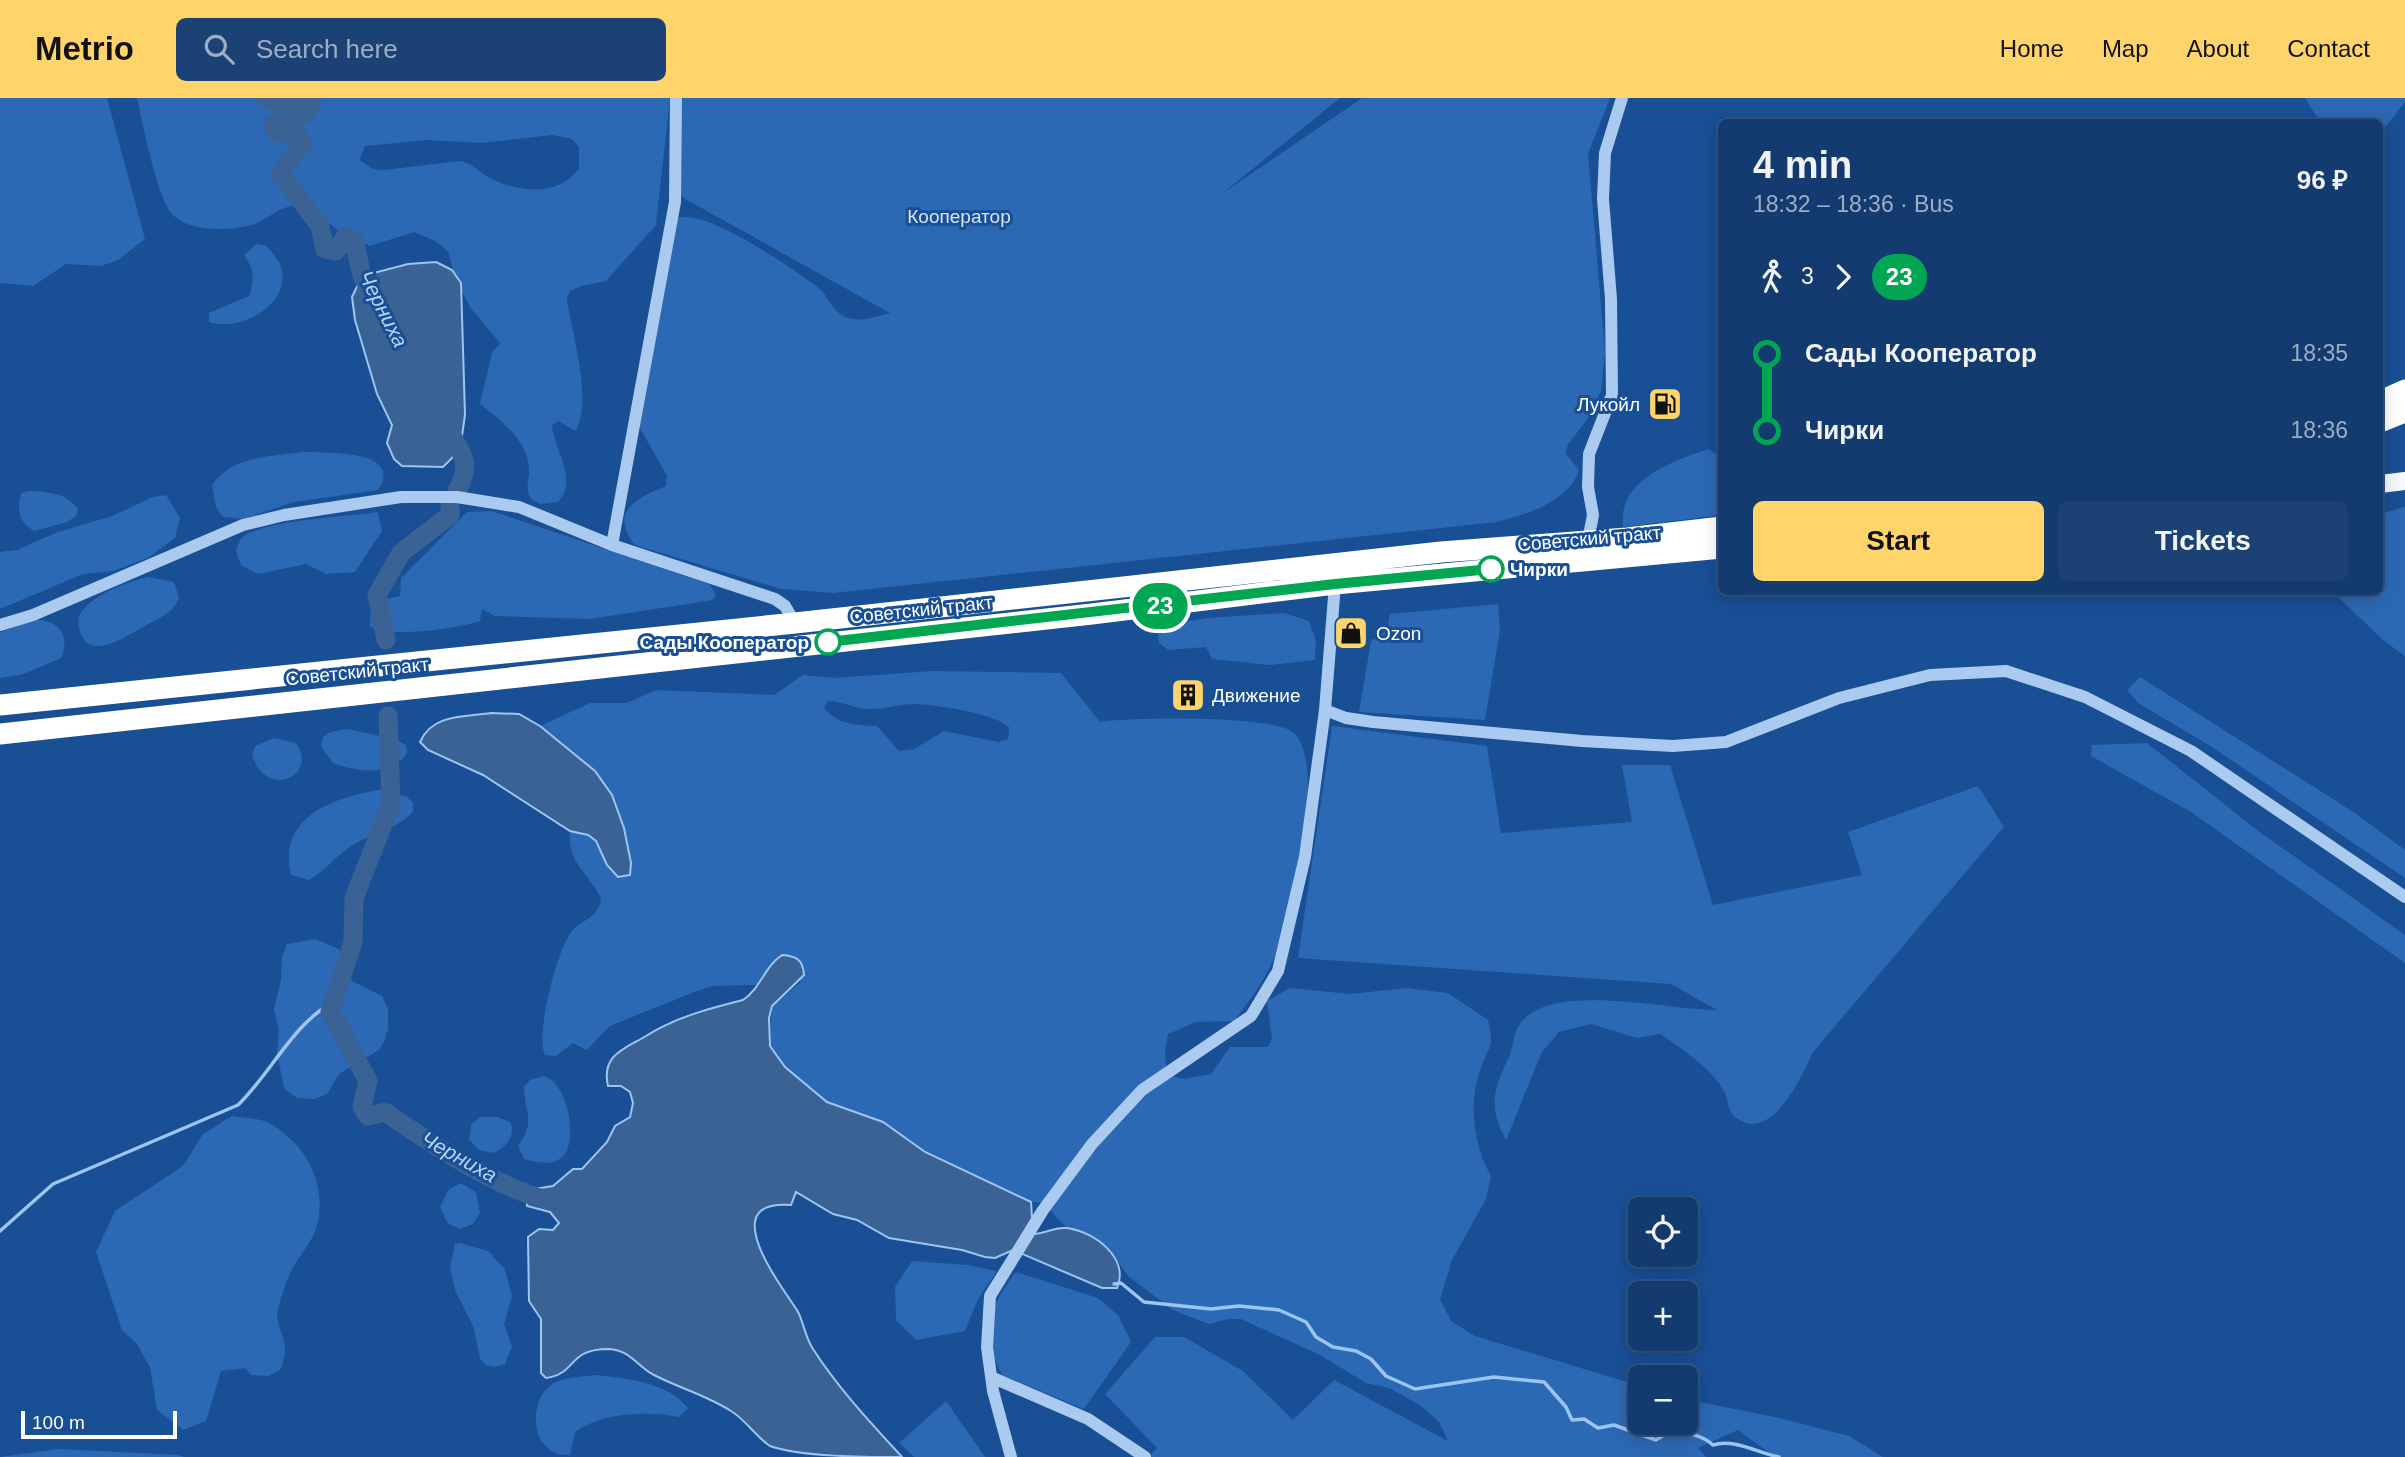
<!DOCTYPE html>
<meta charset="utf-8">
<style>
:root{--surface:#133b70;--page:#1c4275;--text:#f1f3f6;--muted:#9dadc3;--line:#325583;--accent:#ffd46a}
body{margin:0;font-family:Helvetica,sans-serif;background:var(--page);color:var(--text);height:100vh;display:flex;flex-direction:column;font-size:26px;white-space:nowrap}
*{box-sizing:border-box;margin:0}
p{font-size:23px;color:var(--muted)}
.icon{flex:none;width:38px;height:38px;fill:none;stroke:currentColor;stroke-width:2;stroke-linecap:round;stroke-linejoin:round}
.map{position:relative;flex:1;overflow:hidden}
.sheet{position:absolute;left:1718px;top:21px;width:665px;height:476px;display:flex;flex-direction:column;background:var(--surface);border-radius:10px;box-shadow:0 4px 18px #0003,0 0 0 2px var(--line)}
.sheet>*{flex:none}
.badge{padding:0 14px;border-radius:23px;font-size:24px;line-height:46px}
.fabs{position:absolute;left:1628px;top:1099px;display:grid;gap:14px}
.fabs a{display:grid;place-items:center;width:70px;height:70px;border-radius:10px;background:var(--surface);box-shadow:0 4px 18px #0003,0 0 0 2px var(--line);font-size:35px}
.scale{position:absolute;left:21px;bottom:18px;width:156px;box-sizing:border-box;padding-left:7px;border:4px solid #fff;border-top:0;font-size:19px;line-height:24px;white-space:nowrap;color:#fff;-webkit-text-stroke:5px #194f95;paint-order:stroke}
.map>.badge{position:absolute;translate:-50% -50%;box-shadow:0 0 0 4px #fff}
.legs{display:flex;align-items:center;gap:10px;height:77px;padding:0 35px;font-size:23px}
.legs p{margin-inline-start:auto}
.overview{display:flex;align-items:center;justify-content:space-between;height:119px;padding:0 35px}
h1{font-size:38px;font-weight:600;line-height:52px}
.button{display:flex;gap:14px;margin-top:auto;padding:14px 35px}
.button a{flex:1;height:80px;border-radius:10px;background:var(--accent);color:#111;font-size:28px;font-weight:600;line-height:80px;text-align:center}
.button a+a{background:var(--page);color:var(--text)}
ul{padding:0 35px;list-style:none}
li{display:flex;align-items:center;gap:24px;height:77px;font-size:26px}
li i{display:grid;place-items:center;width:10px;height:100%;margin:0 9px;background:currentColor}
li i::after{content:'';width:18px;height:18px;margin:-9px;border:5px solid;border-radius:50%;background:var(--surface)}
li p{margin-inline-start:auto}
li:first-child i{background:linear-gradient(#0000 50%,currentColor 0)}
li:last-child i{background:linear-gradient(currentColor 50%,#0000 0)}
header{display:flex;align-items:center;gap:42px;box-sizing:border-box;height:98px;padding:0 35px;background:var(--accent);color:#111}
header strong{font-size:33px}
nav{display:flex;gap:38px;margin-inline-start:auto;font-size:24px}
.search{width:490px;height:63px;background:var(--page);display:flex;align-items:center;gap:18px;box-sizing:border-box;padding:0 24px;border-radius:10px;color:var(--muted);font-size:26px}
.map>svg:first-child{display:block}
.green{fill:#2c69b4;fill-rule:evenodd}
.water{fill:#3b6295;stroke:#9dc5f3;stroke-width:2}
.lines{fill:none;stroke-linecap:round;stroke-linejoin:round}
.stream{stroke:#9dc5f3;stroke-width:3.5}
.river{stroke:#3b6295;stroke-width:19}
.minor{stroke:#abcaf0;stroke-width:12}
.major{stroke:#f4f8ff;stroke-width:18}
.highway{stroke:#fff;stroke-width:21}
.line-1-casing{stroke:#fff;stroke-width:16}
.line-1{stroke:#00a651;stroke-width:10}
.stop-1-dot{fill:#fff;stroke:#00a651;stroke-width:3.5}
.labels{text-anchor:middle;stroke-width:6;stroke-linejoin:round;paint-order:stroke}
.park-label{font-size:19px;fill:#d2e5fb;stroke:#194f95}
.poi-label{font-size:19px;fill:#fff;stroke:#194f95;text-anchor:start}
.street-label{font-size:19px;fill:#fff;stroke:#194f95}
.stop-label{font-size:19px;font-weight:bold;fill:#fff;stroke:#194f95;text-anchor:start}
.water-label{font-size:21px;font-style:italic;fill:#b7d4f7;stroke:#194f95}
</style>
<header>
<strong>Metrio</strong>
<div class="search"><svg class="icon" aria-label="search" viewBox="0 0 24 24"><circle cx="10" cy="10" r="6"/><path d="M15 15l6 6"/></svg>Search here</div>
<nav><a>Home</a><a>Map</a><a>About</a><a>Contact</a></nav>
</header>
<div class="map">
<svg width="2405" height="1359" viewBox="0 0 2405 1359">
<rect width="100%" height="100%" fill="#194f95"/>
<path class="green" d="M0,0H107L145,141L118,162L101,168L66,166L33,188L0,185Z
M137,0H670L656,127L606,183L581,188L570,193L567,200C571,233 594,305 575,333L559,323L552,327C554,352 579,382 558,404L540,406L531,401C524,389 530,381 529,369C525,339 502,324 480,306L492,255L500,245L470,209L456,182L448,153L435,143L414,134L370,148C360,143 350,139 341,134C328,126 316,109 301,108C280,106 270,121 252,127C230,133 191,134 174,118C157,103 143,25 137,0ZM553,37L572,41L579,49V71C557,99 518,95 488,79C478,73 472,65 460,63L384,72L373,71L359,62L365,48L427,42L482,45Z
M679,0H1340L1223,95L1362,0H1610L1588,56L1605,253L1601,293L1589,319L1567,348L1566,356L1579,372C1569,404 1527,416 1497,424L833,495L781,491L635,447C608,413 637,400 666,388L667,378L640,330L637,309L677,121C702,107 796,173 819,190C830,200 832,215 848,220C862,224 876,219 890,215L680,98Z
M2305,0H2405V4L2380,36V24H2320Z
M257,146L266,148C271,153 277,160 280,166C295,205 241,235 209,224V215L249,198C255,182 254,171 244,157Z
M1709,351L1722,361V417L1623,429C1617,382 1672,363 1709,351Z
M303,354C323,355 406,351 378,392L294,404L243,421L223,419L216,409L212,387C232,357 271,359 303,354Z
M29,393C47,394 66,394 78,411L76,418L67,424L34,433C18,423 17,412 21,395Z
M166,397L180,420L175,440L148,460L113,473L83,476L0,511V454L17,452L55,435L112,418L153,399Z
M2405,409V558L2383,542L2333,494H2380V416Z
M492,413L709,486L716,497L713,502L590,521L495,518L482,511L480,523C461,530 385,541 370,528L371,510L375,504L400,498L401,480L467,414Z
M378,414L382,433L355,474L326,476L306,466L258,476L241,467L236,453C238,448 239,442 243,439C267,421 347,419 378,414Z
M148,479L174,484L179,500C173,516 157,521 143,529C125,539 89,564 80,533C78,526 77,519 82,513C96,495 127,484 148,479Z
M1498,506L1500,532L1485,622L1359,614L1371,543L1387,532L1390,516Z
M1284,515L1309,523L1316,543L1315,562L1269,567L1212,561L1206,549L1168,552L1159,545L1157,528L1207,520Z
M35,521C59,523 71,537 61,560L21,577L0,580V534Z
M933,573L1061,575L1100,624C1129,619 1276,617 1294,635C1327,668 1292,809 1278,851C1268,878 1251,901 1234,923L1196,924L1168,936L1165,956L1167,977L1184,981L1211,976L1230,949H1268L1272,941L1267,903L1290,890L1350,896L1407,890L1448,895L1488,922C1495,952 1489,946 1480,973C1468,1006 1474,1049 1491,1078L1486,1101L1452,1162L1440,1201L1451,1223L1475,1238L1640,1288V1325H1685V1301L1775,1319L1849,1338L1883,1359H1775L1738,1332L1698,1350L1706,1359H1148L1157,1350L1105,1296L1155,1239H1184L1243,1273L1293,1322L1334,1282L1448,1343L1439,1324L1420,1307L1389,1290L1366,1285L1320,1257L1241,1221H1228L1209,1226L1173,1212L1128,1178L1110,1152L1083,1135L1067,1130L1043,1105L1031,1104L925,1054L883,1024L827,1004L814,996L775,959L770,948L772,908L801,884L771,866L757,887L712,888L692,895L610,928L587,952L573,945L556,958L545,957C535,937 556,859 568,839C578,820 598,824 601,800C588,775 567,764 570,733C592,737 600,745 607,767L631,765L624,730L595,673L540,628L590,605H627L656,592L774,597L803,577L834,580ZM828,603C843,603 857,612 871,611C885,611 900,606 914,606C938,607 993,615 1009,629L1008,641L999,644L944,633L914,651L899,653L877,628C855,627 839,627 824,610Z
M2140,579L2355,715L2405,752V780L2212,649L2138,605L2127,592Z
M1332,628L1487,648L1501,735L1632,724L1622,667H1670L1713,807L1862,777L1848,734L1978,688L2004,729L1813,954C1803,976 1773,1044 1738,1021C1727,1015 1729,1003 1724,993C1710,969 1682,951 1660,936L1637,940L1591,926L1559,934L1542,954L1506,1042C1489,1010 1492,994 1508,961C1514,950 1512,937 1520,926C1550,882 1672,913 1717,912L1671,886L1298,860Z
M347,631L395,641L406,647L407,656C388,679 358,674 333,665L321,648L323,639L330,634Z
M274,640L296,645C319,677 267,703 252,657L255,648Z
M2147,645L2257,732L2405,837V865L2191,714L2091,658L2092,647Z
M380,692L407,699L413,705V714C395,732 372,735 351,748C336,758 325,773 309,782L291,777C277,718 335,699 380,692Z
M315,841L339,851L352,883L382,898L388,911V931L384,944L379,952L339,976L327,996L315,1001L297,1000L284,990L277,955L279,933L274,911L281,882L282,859L287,846Z
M543,978C568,983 580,1046 561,1060C551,1068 535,1064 524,1061L518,1048C536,1023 525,1017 524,989L530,982Z
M232,1018C243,1020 260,1020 269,1025C305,1045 326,1084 318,1124C314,1141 304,1152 295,1166C287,1179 282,1196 278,1211C273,1231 294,1241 280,1272L268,1278L251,1277L245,1270L221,1273L206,1323L183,1332L157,1312L150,1269L137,1246L122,1232L96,1154L115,1113L183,1068L203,1036Z
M480,1019H498L511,1025C515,1040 506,1048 494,1055L479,1052L469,1042L471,1027Z
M461,1085L476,1094L480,1115L473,1126L460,1131L448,1126L440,1109L449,1091Z
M460,1145L488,1153L505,1171L512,1198L504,1226L512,1249L505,1266L495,1269L486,1267L480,1261L474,1230L455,1192L450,1169L455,1146Z
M912,1163L967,1167L997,1173L978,1201L965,1233L916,1242L896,1222L895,1189Z
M1016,1174L1098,1200L1118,1217L1131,1244L1084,1311L1002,1277C980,1234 988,1211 1016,1174Z
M594,1277C625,1280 668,1284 688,1310L679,1319C647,1313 603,1314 575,1334L570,1357C530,1359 527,1304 551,1287C562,1279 581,1279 594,1277Z
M946,1303L985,1359H914L899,1345Z
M59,1351L177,1357L185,1359H0Z"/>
<path class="water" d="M436,164L452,172L461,185L465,317L460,352L443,369L402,368L394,361L387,345L392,327L377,296L355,222L352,199L362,178L408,166Z
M491,615L519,616L540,628L595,673L612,697L624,730L631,765L630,777L618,779L607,767L596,743L588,737L570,733L483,677L428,652L420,644C432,616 464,619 491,615Z
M782,857C797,858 803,862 804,877L772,908L769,920L770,948L785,969L827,1004L883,1024L925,1054L1031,1104L1033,1136C1045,1136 1053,1129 1066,1130C1094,1133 1130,1160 1117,1190H1102L1013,1152L995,1160L985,1159L962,1152L889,1140L857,1122L833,1116L796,1094L791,1107C715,1101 779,1185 797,1212C804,1224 804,1237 813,1251C838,1290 871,1325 902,1359C866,1359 801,1359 770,1348C756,1339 746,1322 731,1313C706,1297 679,1290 654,1277C638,1269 630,1252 609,1251C566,1251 579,1275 546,1280L541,1275V1221L529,1203L528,1139L539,1131L553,1132L559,1125L550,1114L527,1108V1097L534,1091L553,1088L573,1071H582L607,1044L615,1028L630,1019L633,1005L630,994L621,988H608C601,957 624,951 646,938C676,919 708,911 743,902C760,891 765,868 782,857Z"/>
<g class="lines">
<path class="stream" d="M0,1133L53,1086L238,1007C271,975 293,926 333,904
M1114,1186L1121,1185L1144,1204L1211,1211L1239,1208L1279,1212L1306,1224L1316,1239L1333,1249L1356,1253L1371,1261L1386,1278L1415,1291L1494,1279L1544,1284L1566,1309L1572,1322L1584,1321L1598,1330L1614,1327L1656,1342L1670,1333C1686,1335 1701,1336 1713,1347C1734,1340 1758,1355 1779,1359"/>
<path class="river" d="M266,0L276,5L311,4C307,22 290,22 274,25L275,34L298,38L302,46L280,75L320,128L325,151L336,153L346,138L354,142L362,178L375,201
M448,331C463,358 472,364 457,393
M386,542L377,497L401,455L450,417V409
M388,618L391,706L354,800L353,844L330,913L368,983L362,1009L368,1018L385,1014C433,1047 493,1088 550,1103"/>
<path class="minor" d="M1588,443L1593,417L1588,389L1589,356L1612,297L1611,201L1603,101L1605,55L1622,0
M612,447L675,104L676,0
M0,527L33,517L243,427L284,417L401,399H457L519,409L612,447L775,501L785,508L795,525
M1325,612L1346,620L1373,624L1582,643L1673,648L1726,644L1839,600L1930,577L2006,573L2085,599L2191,653L2405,799
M991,1279L1088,1321L1145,1359
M1011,1359L993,1293L987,1249L990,1198L1043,1112L1092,1046L1142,992L1251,918L1278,873L1305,759L1325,612L1335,486"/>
<path class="major" d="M2380,386L2405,383"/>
<path class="highway" d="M2380,303L2405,292
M2380,324L2405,314
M0,607L795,525L1441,454L1627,440L1722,429
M0,636L1092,516L1335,486L1722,450"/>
</g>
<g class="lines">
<g class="line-1-casing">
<path id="line-1" d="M828,544L1335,486L1491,471"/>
</g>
<use href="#line-1" class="line-1"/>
</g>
<defs>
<g id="fuel-square" transform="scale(1.75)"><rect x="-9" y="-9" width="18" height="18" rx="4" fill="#ffd46a" stroke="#194f95"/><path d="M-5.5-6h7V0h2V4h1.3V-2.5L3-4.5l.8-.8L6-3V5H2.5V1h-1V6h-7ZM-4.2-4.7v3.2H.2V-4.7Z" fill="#111"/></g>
<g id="shop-square" transform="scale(1.75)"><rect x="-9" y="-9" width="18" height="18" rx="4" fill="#ffd46a" stroke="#194f95"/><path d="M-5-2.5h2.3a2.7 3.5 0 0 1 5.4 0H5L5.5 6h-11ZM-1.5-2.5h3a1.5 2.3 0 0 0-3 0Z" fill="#111"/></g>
<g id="building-square" transform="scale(1.75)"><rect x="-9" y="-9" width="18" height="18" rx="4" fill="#ffd46a" stroke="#194f95"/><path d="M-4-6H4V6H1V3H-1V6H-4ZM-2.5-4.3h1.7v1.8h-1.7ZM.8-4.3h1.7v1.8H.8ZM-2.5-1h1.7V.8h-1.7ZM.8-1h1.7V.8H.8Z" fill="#111"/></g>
</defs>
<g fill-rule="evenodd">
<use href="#fuel-square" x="1665" y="306"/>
<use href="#shop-square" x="1351" y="535"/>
<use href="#building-square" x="1188" y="597"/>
</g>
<g class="stop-1-dot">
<circle cx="1491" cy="471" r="12"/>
<circle cx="828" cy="544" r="12"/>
</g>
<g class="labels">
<g class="park-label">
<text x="959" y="125">Кооператор</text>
</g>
<g class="poi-label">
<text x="1640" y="313" text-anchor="end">Лукойл</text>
<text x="1376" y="542">Ozon</text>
<text x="1212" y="604">Движение</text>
</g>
<g class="street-label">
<text transform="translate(1589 440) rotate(-5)" y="7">Советский тракт</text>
<text transform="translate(921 511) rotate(-6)" y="7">Советский тракт</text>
<text transform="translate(357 573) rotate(-6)" y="7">Советский тракт</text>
</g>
<g class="stop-label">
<text x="1510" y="478">Чирки</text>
<text x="809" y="551" text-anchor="end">Сады Кооператор</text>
</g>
<g class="water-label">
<text transform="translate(383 211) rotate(63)" y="7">Черниха</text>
<text transform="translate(459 1059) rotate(29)" y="7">Черниха</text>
</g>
</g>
</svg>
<div class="fabs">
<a><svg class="icon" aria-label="locate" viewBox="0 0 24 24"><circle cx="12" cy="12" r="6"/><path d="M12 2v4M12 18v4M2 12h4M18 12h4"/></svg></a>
<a>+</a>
<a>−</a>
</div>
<div class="scale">100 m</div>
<b class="badge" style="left:1160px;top:508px;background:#00a651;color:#fff">23</b>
<section class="sheet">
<div class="overview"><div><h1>4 min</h1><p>18:32 – 18:36 · Bus</p></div><b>96 ₽</b></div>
<div class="legs"><svg class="icon" aria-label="walk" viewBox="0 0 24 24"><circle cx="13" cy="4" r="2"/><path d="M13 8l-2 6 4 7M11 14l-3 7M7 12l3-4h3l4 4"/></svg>3<svg class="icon" aria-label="forward" viewBox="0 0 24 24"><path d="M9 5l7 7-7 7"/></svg><b class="badge" style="background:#00a651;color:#fff">23</b></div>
<ul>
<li><i style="color:#00a651"></i><b>Сады Кооператор</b><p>18:35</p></li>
<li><i style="color:#00a651"></i><b>Чирки</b><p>18:36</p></li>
</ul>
<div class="button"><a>Start</a><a>Tickets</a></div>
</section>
</div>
